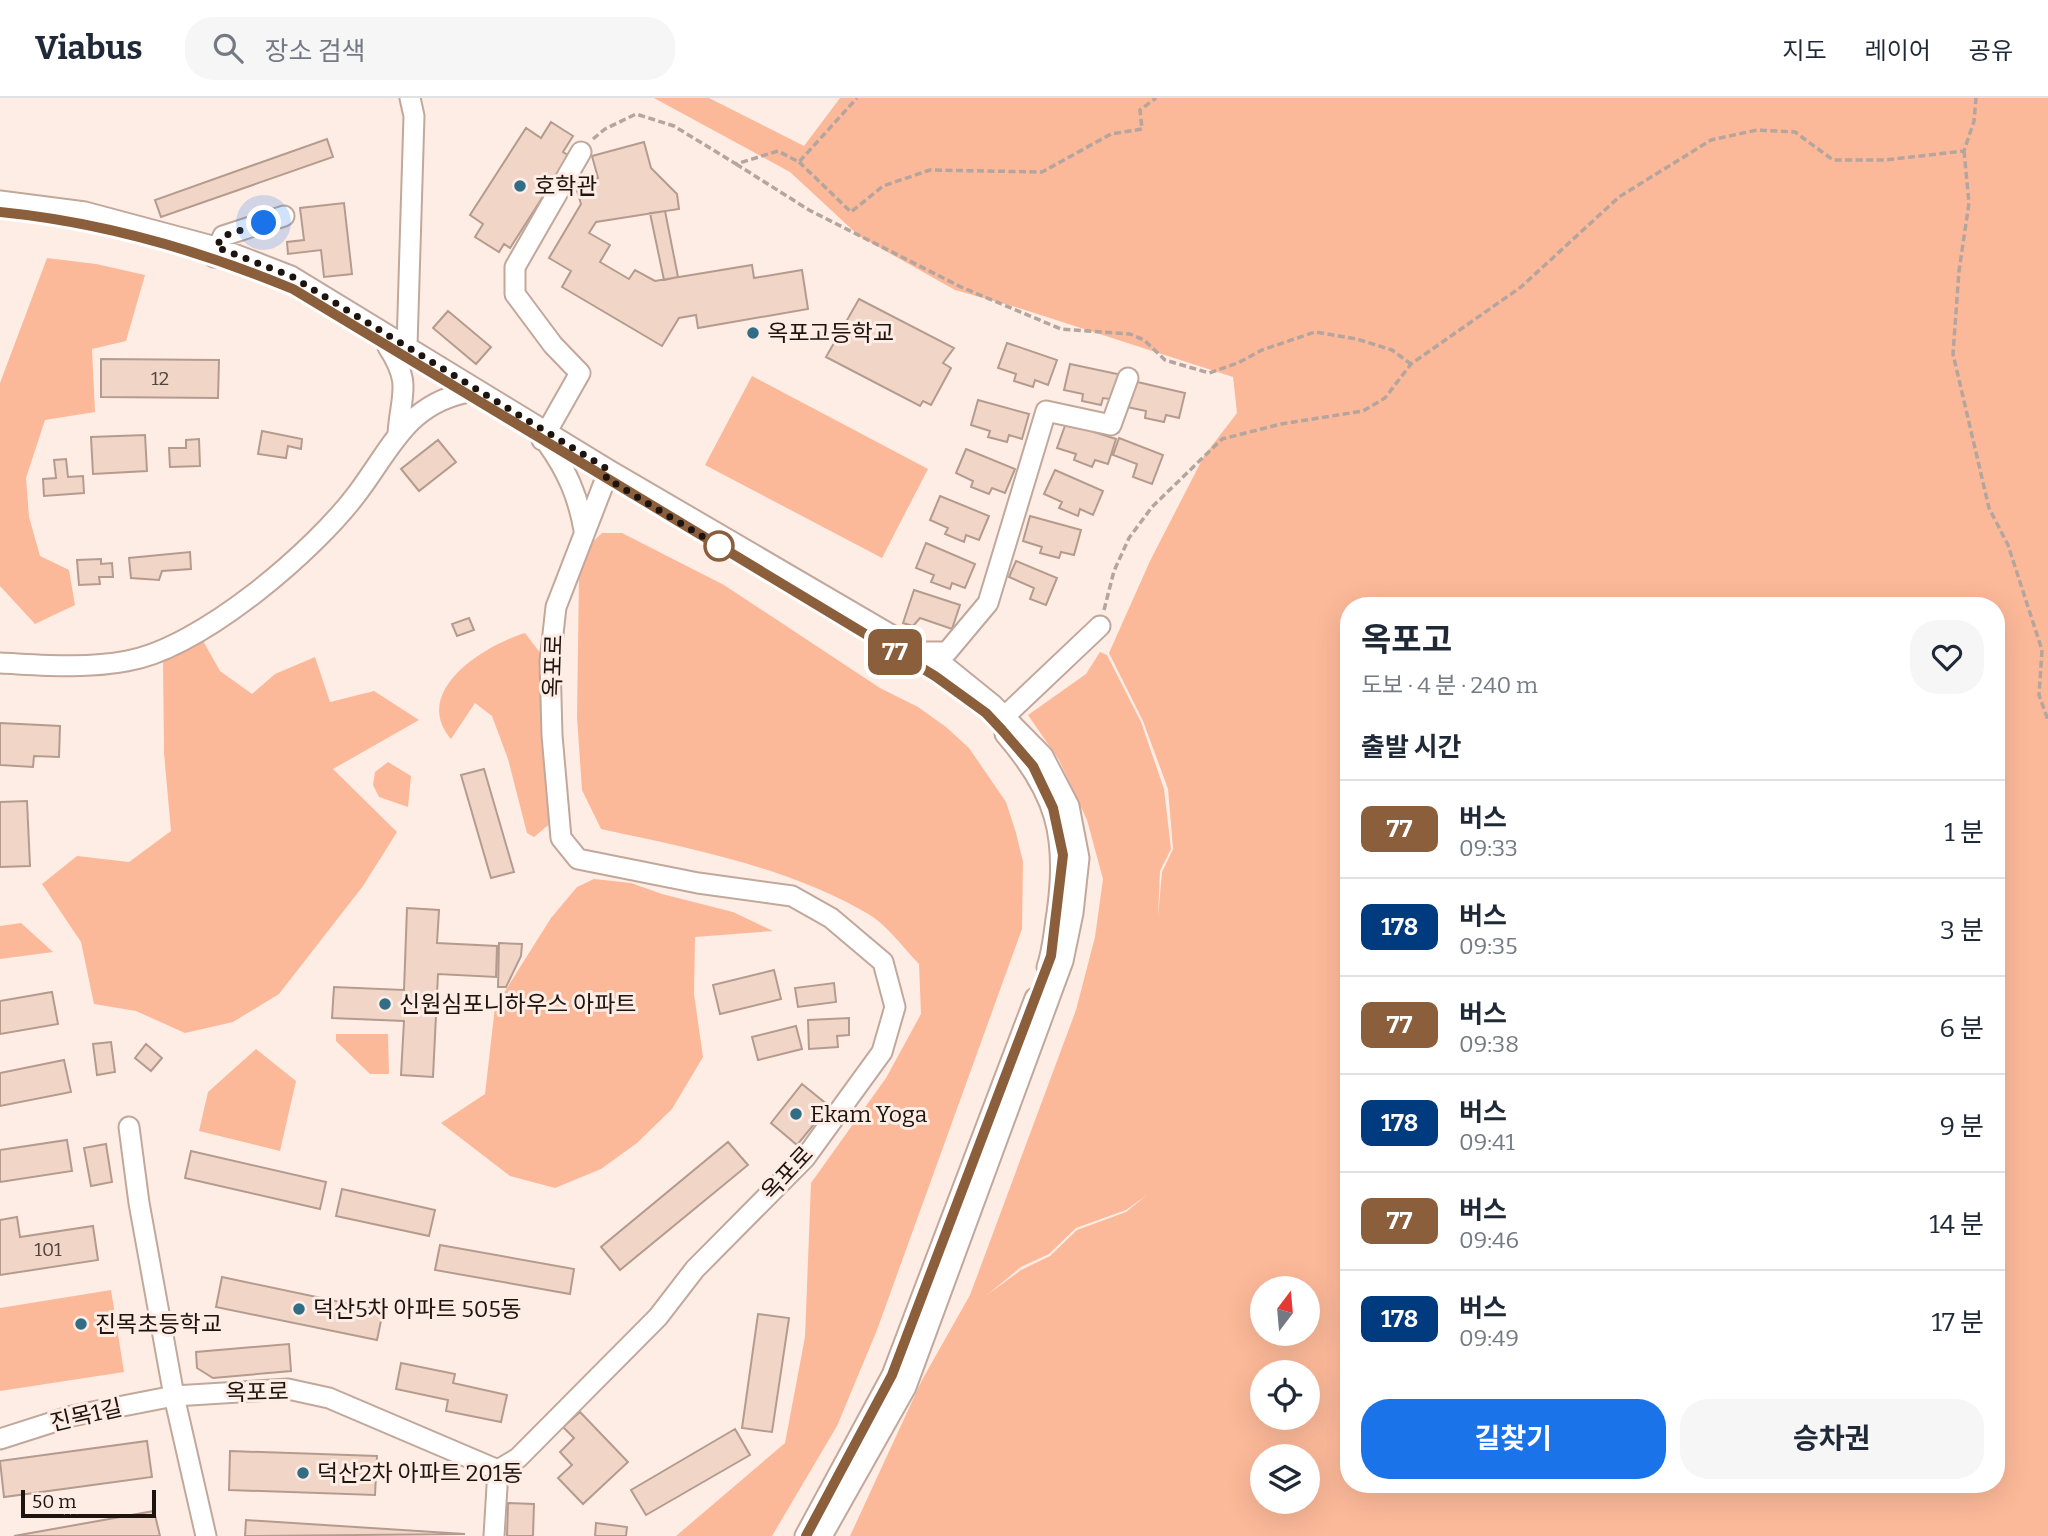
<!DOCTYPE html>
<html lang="ko">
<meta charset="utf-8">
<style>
:root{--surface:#fff;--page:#f6f6f7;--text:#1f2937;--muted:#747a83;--line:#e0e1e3;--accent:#1a73e8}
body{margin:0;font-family:Bitter,"Noto Sans KR",serif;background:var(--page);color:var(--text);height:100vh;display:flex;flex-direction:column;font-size:26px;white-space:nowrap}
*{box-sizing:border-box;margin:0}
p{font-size:23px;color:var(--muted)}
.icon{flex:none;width:38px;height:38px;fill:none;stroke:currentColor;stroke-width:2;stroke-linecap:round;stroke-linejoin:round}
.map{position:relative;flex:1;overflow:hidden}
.sheet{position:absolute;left:1340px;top:499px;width:665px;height:896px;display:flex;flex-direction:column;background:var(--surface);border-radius:28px;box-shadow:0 7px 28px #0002}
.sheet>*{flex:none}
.badge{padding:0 14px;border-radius:10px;font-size:24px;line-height:46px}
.needle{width:46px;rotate:16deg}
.controls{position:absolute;left:1250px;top:1178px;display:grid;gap:14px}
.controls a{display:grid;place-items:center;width:70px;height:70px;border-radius:50%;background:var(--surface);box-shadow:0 7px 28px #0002;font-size:35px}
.scale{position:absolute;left:21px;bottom:18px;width:135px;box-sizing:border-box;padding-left:7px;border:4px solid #1d130f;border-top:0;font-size:19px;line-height:24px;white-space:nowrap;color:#1d130f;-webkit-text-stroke:5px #feede5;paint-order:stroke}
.you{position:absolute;width:35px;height:35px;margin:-18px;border:5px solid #fff;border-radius:50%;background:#1a73e8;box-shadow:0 0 0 10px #1a73e833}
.map>.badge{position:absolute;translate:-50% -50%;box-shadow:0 0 0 4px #fff}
h2{padding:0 21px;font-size:26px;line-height:63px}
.round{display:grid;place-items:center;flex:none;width:74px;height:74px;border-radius:28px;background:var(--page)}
.summary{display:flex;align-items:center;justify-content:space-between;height:119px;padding:0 21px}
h1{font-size:33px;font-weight:700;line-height:52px}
.cta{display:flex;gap:14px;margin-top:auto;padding:14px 21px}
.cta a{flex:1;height:80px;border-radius:28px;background:var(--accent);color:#fff;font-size:28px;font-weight:700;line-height:80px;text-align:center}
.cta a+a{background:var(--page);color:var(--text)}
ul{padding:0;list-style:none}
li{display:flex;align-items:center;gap:21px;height:98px;padding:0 21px;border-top:2px solid var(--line)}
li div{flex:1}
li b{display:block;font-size:26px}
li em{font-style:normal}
li .badge{min-width:77px;font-weight:700;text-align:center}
header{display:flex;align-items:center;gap:42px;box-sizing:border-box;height:98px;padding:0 35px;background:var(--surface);border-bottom:2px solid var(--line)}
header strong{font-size:33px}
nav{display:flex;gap:38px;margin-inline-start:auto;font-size:24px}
.search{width:490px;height:63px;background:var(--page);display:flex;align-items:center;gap:18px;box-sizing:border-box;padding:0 24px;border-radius:28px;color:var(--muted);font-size:26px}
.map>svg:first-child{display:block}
.green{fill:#fcb999;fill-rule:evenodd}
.building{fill:#f1d6c8;stroke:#b59b8e;stroke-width:2}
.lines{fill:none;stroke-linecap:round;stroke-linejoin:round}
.minor-casing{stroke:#c2a79b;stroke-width:23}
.path{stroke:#b4a59e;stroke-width:3.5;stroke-dasharray:7 3.5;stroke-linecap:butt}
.minor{stroke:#fff;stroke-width:19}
.line-casing{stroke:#fff;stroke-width:16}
.line{stroke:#8b5e3c;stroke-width:10}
.walk{stroke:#1d130f;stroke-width:7;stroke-dasharray:0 12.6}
.poi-dot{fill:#316e85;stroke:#feede5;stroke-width:2.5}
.stop-dot{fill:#fff;stroke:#8b5e3c;stroke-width:3.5}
.labels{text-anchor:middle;stroke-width:6;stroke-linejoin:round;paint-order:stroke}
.number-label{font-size:19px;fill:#52443d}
.poi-label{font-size:23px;fill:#1d130f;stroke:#feede5;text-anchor:start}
.street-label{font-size:23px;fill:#1d130f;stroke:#feede5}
</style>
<header>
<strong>Viabus</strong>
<div class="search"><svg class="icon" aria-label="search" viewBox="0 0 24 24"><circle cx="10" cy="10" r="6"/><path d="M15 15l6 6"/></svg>장소 검색</div>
<nav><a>지도</a><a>레이어</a><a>공유</a></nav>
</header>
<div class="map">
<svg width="2048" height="1438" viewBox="0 0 2048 1438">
<rect width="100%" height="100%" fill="#feede5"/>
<path class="green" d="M654,0H709L804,48L840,0H2048V1438H850L922,1282L970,1197L1076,912L1095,839L1103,781L1087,722L1059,662L1028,617L1086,576L1100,554L1107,557L1141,624L1164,691L1171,751L1160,773L1158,819L1162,774L1173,751L1168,691L1143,623L1109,555L1150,463L1204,358L1237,315L1233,279L1022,211L955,192L859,138L790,74ZM1349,508H1997V1386H1349ZM1147,1097L1126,1114L1077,1132L1050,1158L1021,1172L987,1197L1021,1169L1049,1156L1076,1130L1126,1112ZM1262,1190H1307V1236H1262ZM1262,1274H1307V1320H1262ZM1262,1358H1307V1404H1262Z
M47,160L96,166L145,177L126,243L92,251L95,314L45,322L26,380L29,419L40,458L69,472L75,507L35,526L0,488V285Z
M752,278L928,371L882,460L705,367Z
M602,435H622L724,487L880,590L918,609L946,629L969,650L1006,704L1016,735L1023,764L1022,831L877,1232L837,1328L772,1438H676L785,1345L805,1239L811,1085L886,980L921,916L919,866C904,851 888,828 870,817C788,769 693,751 601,731L582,692L577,619L579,478L583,453Z
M525,535L544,560L552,724L534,739L527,735L508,661L492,618L475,605L451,641C410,593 485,547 525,535Z
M202,541L220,573L252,596L275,576L315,559L330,604L374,593L419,622L333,671L397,734L363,788L279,896L233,924L185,935L136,913L94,906L81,844L42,786L77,758L129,764L171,733L164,655L163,564Z
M388,664L411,678L408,709L379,699L373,687L375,674Z
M594,781L631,785L662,796L733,814L773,833L695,839L694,896L703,959L672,1011L637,1045L601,1071L555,1090L510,1078L441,1025L485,996L495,909L551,820L577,789Z
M21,825L53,854L0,861V828Z
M336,936H388L389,976H370L336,943Z
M256,951L296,983L280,1053L199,1033L208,994Z
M111,1192L124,1274L0,1293V1210Z"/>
<path class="building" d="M551,24L573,38L563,54L569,58L510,150L504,146L499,154L475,139L483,126L470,117L526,30L541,40Z
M327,41L333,59L161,119L155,102Z
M644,44L651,70L677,96L679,111L596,124L589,135L610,147L600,164L629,181L635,172L655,183L752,167L754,180L802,172L808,211L698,230L696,217L679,220L662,248L562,189L571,173L549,160L581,106L575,86L598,80L592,58Z
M344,105L352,176L324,179L321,152L288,156L287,144L304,142L300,110Z
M665,113L678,179L664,182L650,115Z
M859,201L954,250L943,265L951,270L931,307L923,303L920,308L826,259Z
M448,213L491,249L476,266L433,230Z
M1007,245L1057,262L1048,287L1035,282L1033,289L1014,283L1016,276L998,270Z
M101,261L219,262L218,300L101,299Z
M1070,266L1122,277L1117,302L1103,300L1101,307L1082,303L1083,296L1064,292Z
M1133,283L1185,295L1179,320L1166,317L1164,324L1145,320L1146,313L1127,309Z
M978,302L1029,316L1022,341L1009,337L1007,344L988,339L990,333L971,327Z
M1066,325L1116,341L1108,366L1095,362L1092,369L1074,362L1076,356L1057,350Z
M262,333L302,341L301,351L288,348L286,360L258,356Z
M145,337L147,373L93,376L91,339Z
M1119,340L1163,357L1152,386L1133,379L1137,366L1113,357Z
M199,341L200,368L170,369L169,350H186V342Z
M438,342L456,364L419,393L401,371Z
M966,351L1015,371L1005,395L992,390L989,396L971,389L973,383L956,375Z
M66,361L68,379L83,378L84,395L44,398L43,381L56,380L54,362Z
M1055,372L1103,393L1093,417L1080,411L1078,418L1059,410L1062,404L1044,396Z
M940,398L989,418L979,442L966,437L964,444L945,436L948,430L930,422Z
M1030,418L1081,432L1074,457L1061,454L1059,460L1040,455L1042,449L1023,443Z
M926,445L975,466L965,490L952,485L950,491L931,484L934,477L916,470Z
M190,454L191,471L162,473L159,482L131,480L129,460Z
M101,461V466L112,465L113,479H99L100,486L79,487L77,462Z
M1016,463L1057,480L1046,507L1030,501L1034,490L1009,479Z
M914,492L960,507L952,531L920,520L913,528L903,525Z
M469,520L474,532L457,538L452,526Z
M0,625L60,628L59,659L34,658L33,669L0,667Z
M484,671L514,774L491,780L461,677Z
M27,703L30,768L0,769V704Z
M407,810L439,812L437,845L497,848L496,879L438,876L433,979L401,977L404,923L332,920L334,889L404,892Z
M499,845L522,846L521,858L506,889H498Z
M774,872L781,901L720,916L713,887Z
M834,885L836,904L798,909L795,890Z
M52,894L58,926L0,936V903Z
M849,920V937L837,938L838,949L809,951L808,922Z
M796,928L802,951L758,962L752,939Z
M111,944L115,974L97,977L93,946Z
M146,946L162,960L151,973L135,960Z
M64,962L71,994L0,1008V975Z
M802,986L829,1008L797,1047L771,1025Z
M67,1042L72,1073L0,1084V1052Z
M728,1044L748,1067L620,1172L601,1149Z
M106,1046L112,1084L91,1088L84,1050Z
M191,1053L326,1084L320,1111L185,1080Z
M342,1091L435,1112L429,1138L336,1118Z
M17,1119L20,1139L93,1128L98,1162L0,1177V1122Z
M440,1147L574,1171L570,1196L435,1172Z
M222,1179L383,1213L377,1242L216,1209Z
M758,1216L789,1220L772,1334L742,1330Z
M289,1246L291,1273L213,1280L197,1270L196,1254Z
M401,1265L455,1276L453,1285L507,1297L501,1324L446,1313L448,1302L396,1291Z
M580,1314L628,1364L583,1406L558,1380L572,1367L560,1354L574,1340L563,1329Z
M735,1331L750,1357L646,1417L631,1392Z
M147,1343L152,1379L4,1399L0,1363Z
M230,1353L377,1358L375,1397L229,1392Z
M508,1405L534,1406L533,1438H507Z
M154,1413L160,1438H14Z
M246,1422L465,1436L245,1438Z
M596,1425L627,1429L626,1438H595Z"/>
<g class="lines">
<g class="minor-casing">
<path id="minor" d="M0,103L85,114L216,149L291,178L609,372L946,569L993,607L1043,658L1069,708L1079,760L1073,815L1063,863L906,1289L822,1438
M214,159L223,138L284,118
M407,248L414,18L410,0
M388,249C412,286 401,295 398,335
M542,342L580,275L553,247L515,196V169L581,54
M547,345C567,373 578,398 584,432
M923,554H947L988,505L1046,313L1111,327L1128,280
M0,565C42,567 85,571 127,563C201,550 315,453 359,393C391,350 407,308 464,295
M1004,619L1100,528
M1005,636C1056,695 1068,738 1057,815C1054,833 1053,852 1047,869
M0,1341L72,1318L174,1298L139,1105L129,1029
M206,1438L174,1298L288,1291L329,1300L498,1372L518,1360L658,1219L695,1171L805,1060L882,954L895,909L883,864L831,820L792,798L698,785L578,761L561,740L552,637L550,563L556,509L609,372
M494,1438L498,1372
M805,1438L892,1277L1035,900"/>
</g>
<path class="path" d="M593,41L605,31L636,16L674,28L736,66L778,53L799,64L857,0
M1964,53L1969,105L1959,173L1953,256L1989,410L2008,447L2042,552L2039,597L2048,622
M799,64L851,114L883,88L930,72L1042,74L1111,36L1142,31L1140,12L1156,0
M736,66L809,112L961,189L1061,231L1130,236L1144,242L1165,262L1209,275L1238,265L1262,252L1315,234L1357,241L1392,252L1411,266
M1104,512L1114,473L1129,440L1152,409L1222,341L1281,326L1363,313L1385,300L1411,266L1521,189L1619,99L1711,42L1757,32L1795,34L1833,62H1885L1964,53L1974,23L1976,0"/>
<use href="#minor" class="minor"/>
</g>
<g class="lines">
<g class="line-casing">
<path id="line" d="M0,114C101,124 199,152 293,191L935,578L986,615L1002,632L1033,668L1053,710L1063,757L1051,858L892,1277L806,1438"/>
</g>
<use href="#line" class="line"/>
<path class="walk" d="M264,125L223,138L216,149L291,178L609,372L606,380L723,451L719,448"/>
</g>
<g class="poi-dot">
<circle cx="520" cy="88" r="7"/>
<circle cx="753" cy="235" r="7"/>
<circle cx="385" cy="906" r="7"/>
<circle cx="796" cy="1016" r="7"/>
<circle cx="299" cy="1211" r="7"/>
<circle cx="81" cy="1226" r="7"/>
<circle cx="303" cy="1375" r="7"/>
</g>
<circle class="stop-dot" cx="719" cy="448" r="14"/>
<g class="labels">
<g class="number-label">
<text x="160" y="287">12</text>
<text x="48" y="1158">101</text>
</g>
<g class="poi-label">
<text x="534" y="96">호학관</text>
<text x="767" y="243">옥포고등학교</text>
<text x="399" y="914">신원심포니하우스 아파트</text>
<text x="810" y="1024">Ekam Yoga</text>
<text x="313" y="1219">덕산5차 아파트 505동</text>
<text x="95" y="1234">진목초등학교</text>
<text x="317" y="1383">덕산2차 아파트 201동</text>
</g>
<g class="street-label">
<text transform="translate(553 568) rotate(-88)" y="8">옥포로</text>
<text transform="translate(787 1075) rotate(-47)" y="8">옥포로</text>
<text transform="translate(257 1294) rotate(-1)" y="8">옥포로</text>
<text transform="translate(86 1317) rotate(-13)" y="8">진목1길</text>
</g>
</g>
</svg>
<div class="controls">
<a><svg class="needle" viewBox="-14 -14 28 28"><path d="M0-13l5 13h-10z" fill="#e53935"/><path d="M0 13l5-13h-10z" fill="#747a83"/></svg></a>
<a><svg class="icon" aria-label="locate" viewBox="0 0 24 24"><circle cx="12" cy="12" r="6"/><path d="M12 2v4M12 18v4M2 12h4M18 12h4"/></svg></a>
<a><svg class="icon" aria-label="layers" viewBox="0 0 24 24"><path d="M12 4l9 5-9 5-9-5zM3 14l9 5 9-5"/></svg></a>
</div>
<div class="scale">50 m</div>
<div class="you" style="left:264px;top:125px"></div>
<b class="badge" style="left:895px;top:554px;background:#8b5e3c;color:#fff">77</b>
<section class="sheet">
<div class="summary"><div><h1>옥포고</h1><p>도보 · 4 분 · 240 m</p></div><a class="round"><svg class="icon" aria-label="heart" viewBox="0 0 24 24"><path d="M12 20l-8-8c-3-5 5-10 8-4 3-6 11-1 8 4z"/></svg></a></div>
<h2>출발 시간</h2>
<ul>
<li><span class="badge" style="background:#8b5e3c;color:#fff">77</span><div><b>버스</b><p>09:33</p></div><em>1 분</em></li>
<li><span class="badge" style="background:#003b80;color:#fff">178</span><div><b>버스</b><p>09:35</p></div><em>3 분</em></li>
<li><span class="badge" style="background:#8b5e3c;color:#fff">77</span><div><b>버스</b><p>09:38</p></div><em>6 분</em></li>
<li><span class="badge" style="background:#003b80;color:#fff">178</span><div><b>버스</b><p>09:41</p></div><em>9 분</em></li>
<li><span class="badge" style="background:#8b5e3c;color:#fff">77</span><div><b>버스</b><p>09:46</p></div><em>14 분</em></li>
<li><span class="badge" style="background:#003b80;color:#fff">178</span><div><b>버스</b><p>09:49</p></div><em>17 분</em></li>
</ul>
<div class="cta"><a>길찾기</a><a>승차권</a></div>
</section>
</div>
